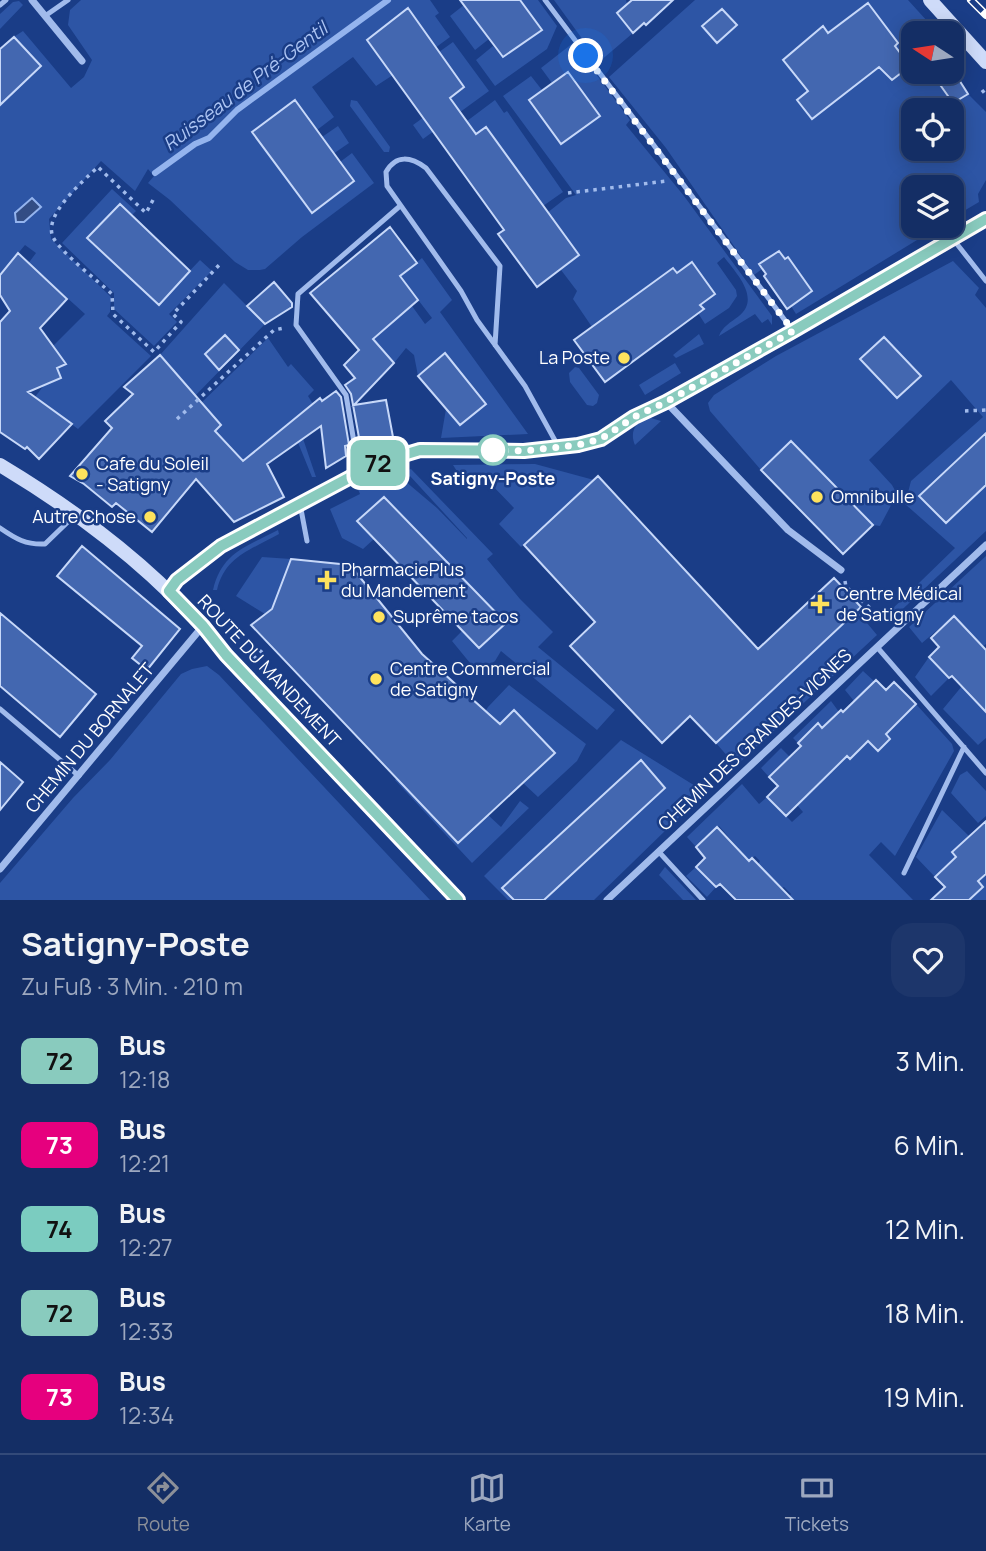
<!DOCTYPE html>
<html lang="de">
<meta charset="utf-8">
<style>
:root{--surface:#142e65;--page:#1d366b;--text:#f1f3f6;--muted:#9da8bf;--line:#334a79;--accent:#8c9099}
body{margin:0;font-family:Manrope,sans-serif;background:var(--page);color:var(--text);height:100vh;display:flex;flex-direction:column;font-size:26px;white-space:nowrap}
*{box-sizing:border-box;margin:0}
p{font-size:23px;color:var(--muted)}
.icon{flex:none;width:38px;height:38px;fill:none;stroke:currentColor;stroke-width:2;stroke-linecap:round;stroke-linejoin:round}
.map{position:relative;height:900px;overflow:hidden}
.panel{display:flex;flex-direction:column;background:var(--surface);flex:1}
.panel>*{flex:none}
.badge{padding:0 14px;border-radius:10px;font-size:24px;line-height:46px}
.needle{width:46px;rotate:282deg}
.tools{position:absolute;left:901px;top:21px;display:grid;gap:14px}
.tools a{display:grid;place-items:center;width:63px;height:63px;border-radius:14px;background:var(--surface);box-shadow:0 4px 18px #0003,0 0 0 2px var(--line);font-size:35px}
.you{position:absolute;width:35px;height:35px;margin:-18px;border:5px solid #fff;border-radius:50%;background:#1a73e8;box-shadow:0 0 0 10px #1a73e833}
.map>.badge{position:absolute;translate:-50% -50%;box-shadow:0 0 0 4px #fff}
.round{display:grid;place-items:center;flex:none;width:74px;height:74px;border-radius:21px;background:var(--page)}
.summary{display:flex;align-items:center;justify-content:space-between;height:119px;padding:0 21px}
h1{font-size:33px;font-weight:700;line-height:52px}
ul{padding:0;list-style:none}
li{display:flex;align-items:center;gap:21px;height:84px;padding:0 21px}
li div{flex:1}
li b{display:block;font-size:26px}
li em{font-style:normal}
li .badge{min-width:77px;font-weight:700;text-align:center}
.tabs{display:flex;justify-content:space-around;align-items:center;height:98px;border-top:2px solid var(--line);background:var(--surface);font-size:19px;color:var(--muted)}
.tabs a{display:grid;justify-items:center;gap:4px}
.tabs .active{color:var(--accent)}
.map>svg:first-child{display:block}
.green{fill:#2d55a5;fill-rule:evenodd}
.water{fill:#334d84;stroke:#94b4ee;stroke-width:2}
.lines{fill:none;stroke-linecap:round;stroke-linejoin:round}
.stream{stroke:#94b4ee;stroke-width:6}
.building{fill:#4367b0;stroke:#c7d8f9;stroke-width:2}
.path{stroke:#a1bbec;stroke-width:3.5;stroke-dasharray:3.5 5;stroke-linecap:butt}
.lane{stroke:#a1bbec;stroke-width:5}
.street{stroke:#a1bbec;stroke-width:7}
.secondary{stroke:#cedbf9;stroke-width:14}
.rail-casing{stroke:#fff;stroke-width:8}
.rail{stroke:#1a3d87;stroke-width:5;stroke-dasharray:16;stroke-linecap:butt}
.line-casing{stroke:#fff;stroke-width:16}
.line{stroke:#89cbbe;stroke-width:10}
.walk{stroke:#fff;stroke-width:7;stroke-dasharray:0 12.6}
.poi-dot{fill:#fee25d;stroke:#1a3d87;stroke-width:2.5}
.stop-dot{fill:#fff;stroke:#89cbbe;stroke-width:3.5}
.labels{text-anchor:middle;stroke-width:5;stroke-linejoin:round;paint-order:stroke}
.poi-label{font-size:18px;fill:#fff;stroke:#1a3d87;text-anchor:start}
.stop-label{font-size:18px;font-weight:bold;fill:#fff;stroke:#1a3d87}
.street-label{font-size:18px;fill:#fff;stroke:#1a3d87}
.water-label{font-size:19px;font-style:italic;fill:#adc5f4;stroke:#1a3d87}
</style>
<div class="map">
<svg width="986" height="900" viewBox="0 0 986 900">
<rect width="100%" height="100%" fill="#1a3d87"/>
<path class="green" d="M81,0H430L439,13L435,16L450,37L435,48L408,9L367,39L393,75L376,86L353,57L312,87L334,117L317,130L294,100L252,131L311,213L354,181L340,162L352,153L374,183L302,237L265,269L260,270H248L235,262L170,200L148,183L154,176L148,169L135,191L101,161L49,219L51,239L111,297L110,312L107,316L151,356L78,429L35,397L57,368L65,364L53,346L85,314L43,276L16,299L7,292L36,253L25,245L0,275V105L41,66L12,38L23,31L71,88L84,77L92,60L68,25L70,10Z
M520,0H538L557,26L547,49L495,86L476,60L493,46L503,57L542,30Z
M554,0H626L627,4L617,13L633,33L599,62Z
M695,0H908L938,33H914V72H934L932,74L953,103L968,94L986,112V180L978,194L979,202L952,218V187H914V226H940L796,314L791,306L787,309L764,276L766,274L762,269L754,275L666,148L609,77ZM914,110H952V149H914Z
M19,1L23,5L0,29V14L13,2Z
M464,5L489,39L475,50L450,16Z
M453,42L489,91L423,139L413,125L464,88L439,52Z
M573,43L630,120L626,125L684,196L772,316V325L768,319L762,323L755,314L719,336C722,327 731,322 739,316C761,298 736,273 724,257L717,263L736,290L737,296L729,308L705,324L698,313L704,309L700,305L715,293L692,262L677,273L673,268L592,327L573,299L577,291L561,270L579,255L547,213L566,198L576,195L503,96L531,76L542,90L529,100L561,144L599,116L568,72L552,83L541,68Z
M351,100L357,101L390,147L389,152H384L350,106Z
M495,100L504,113L507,111L563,192L543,206L486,127L476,134L467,121Z
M338,126L349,143L333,154L322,137Z
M112,189L136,211L132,215L119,204L87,239L158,304L200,260L212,271L169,314L177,322L154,346L114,309V293L62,243Z
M372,241L399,277L422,258L452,300L440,312L528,434L441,438L446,409L460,425L486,404L445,353L418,376L414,355L406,348L394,363L373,339L398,317L349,260ZM419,301L432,318L425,324L412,306Z
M953,261L979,288L975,295L986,308V531L891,620L885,616L955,548L905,504L911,481L983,417L951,380L869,460L892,485L897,494L880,526L873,525L791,441L761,470L710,411L708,403L714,395L776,356Z
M224,283L265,324L195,396L160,355Z
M699,334L704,344L676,358L673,355Z
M268,338L288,367L291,364L314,390L308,396L313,404L296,418L316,477H312L290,423L243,461L228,445L216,456L200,404Z
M675,363L681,373L645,395L639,385Z
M575,367L579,368L599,395L597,403L593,406L587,405L570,382L569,373Z
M651,418L661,421L635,445C629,432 636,419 651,418Z
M398,436L399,442L361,450L360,443Z
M535,464L594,480L521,547L499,524L514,508L486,479L474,491L460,476L453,465Z
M411,469L493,554L487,559L520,599L553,632L538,647L615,710L597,730L501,651L495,661L479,674L452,641L462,631L479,648L505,624L357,521L374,539L363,549L342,538L330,509L360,494L357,487ZM410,476L467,538V539L437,508L405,481Z
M278,530L279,534C251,550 225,556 217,590H213C222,552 246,547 278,530Z
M986,556V644L978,650L954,616L922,643L909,627Z
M262,557L291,559L272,609L265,614L236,596Z
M857,611L877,635L736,766L716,743Z
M929,657L949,678L931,696L915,677Z
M207,666L219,675L430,900H0V883L73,798L110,760L181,674L192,669Z
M863,671L875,682L854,701L845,690Z
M509,685L586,744L577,761L538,797L523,783L555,753L515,711L484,739L474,730L488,707Z
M962,686L980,705L986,700V738L978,745L943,709Z
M831,701L839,712L822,728L818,723L798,743L793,738Z
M916,704L952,744L954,751L895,856L881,842L869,855L913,900H792L789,897L791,894L784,887L782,888L758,864L760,861L755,856L749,861L719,826L696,847L687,837L742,784L759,804L767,797L792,822L803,812L797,805L827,776L844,753L850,759L868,741L878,751L890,739L882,730Z
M450,729L418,801L457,843L488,815L501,827L520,801L529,808L472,863L395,780Z
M621,740L705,792L594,900H544L665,788L642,761L621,778L502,887L514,900H508L484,876Z
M781,748L790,757L769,777L761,768Z
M967,771L986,791V816L978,823L951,793L960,775Z
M942,810L969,836L952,852L956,857L935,877L916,857Z
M665,867L696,900H683L659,875Z
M696,867L716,887L707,897L686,876Z
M986,874V900H969L983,887L978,881Z"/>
<path class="water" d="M32,198L41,207L24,222H16L15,213Z"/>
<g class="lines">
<path class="stream" d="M155,173L195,144L209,138L237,110L388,0"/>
</g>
<path class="building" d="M460,0H520L542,30L503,57Z
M632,0H673L646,25L644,23L633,33L617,13Z
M868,3L898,43L895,46L910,66L892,80L879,67L812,119L797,100L808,91L783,60L823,26L828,33Z
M408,8L464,87L450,98L476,134L486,127L579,255L537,287L498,234L504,230L367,40Z
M722,9L737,25L717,43L702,26Z
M14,37L41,66L0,105V49Z
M568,72L600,116L561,144L529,100Z
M931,72H954L968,94L953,103Z
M295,100L354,181L312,213L252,132Z
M120,204L190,271L159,305L87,238Z
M390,227L417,263L400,276L418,300L373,339L394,363L354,405L386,400L393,437L360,443L351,394L345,385L355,378L344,365L359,350L310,293Z
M779,251L785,259L788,257L812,291L787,309L764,276L766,274L759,264Z
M18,253L67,299L40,328L66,364L57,368L61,378L28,392L72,424L39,459L27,447L25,449L0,432V322L10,311L0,295V275Z
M692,262L715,294L700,305L704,309L605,382L574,340L673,268L677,273Z
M274,282L292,303V307L265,324L247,306Z
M225,335L239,350L219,370L205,354Z
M884,337L921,376L897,398L860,359Z
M445,353L486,404L460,425L418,376Z
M160,355L221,425L215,431L243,461L320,398L322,401L336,391L341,397L349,445L345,446L346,456L326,468L321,426L267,464L284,497L234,522L196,479L152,532L116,503L112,507L84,484L70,476L112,428L105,421L133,394L124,387Z
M986,433V485L946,523L919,496Z
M791,441L873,525L843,554L761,470Z
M598,476L758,649L834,578L861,607L716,743L690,716L662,743L570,646L595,622L524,545Z
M384,497L506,623L479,648L357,521Z
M82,546L180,629L147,670L132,658L142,646L57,576Z
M291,559L350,565L422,654L500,724L514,710L555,753L458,843L251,625L272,609Z
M0,613L96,694L60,737L0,686Z
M954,616L986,650V712L952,676L949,678L929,657L939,647L931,638Z
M876,680L886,690L894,682L916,704L886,734L890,739L878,751L868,741L850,759L847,756L786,816L767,797L778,786L769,777L801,746L798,743L818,723L822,728L841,710L843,712Z
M641,760L665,788L544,900H514L502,888Z
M0,762L23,782L0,810Z
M986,821V874L978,881L983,887L969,900H931L945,887L935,877L956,857L952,852Z
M717,827L749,861L752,858L793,900H736L720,884L716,887L696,867L705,858L696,847Z"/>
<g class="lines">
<path class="path" d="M982,90L986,95
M568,193L667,181
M153,200L146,213L98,167C83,181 43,215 53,237C60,252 98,281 112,294L113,314L154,352L181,322L173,314L222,262
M965,411L986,410
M177,419L274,330L284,328
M845,581L846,587L886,622
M254,659L263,649"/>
<path class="lane" d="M545,0L793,331
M0,5L6,0
M45,16L68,0
M953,239L986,281
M495,345L500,266L426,168C411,157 396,154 386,172L387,186L461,291L477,320L525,386L558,446
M359,472L346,395L296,325L298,294L400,206
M300,504L307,541
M0,528C16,539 26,545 45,544L75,515
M877,647L986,773
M0,709L79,776
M659,852L703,900
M904,873L964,747"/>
<path class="street" d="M32,0L82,61
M666,402L788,530L841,570
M168,591L177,580L221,546L377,463L420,450L524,451L578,445L601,439L634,417L666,402L793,331L986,219
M0,869L202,627
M607,900L986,545"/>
<path class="secondary" d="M930,0L986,62
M0,465C85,516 165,577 226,655L458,900"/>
<g class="rail-casing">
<path id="rail" d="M971,0L986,15"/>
</g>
<use href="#rail" class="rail"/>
</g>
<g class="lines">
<g class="line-casing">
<path id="line" d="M458,900L226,655L203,626L169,591L177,580L221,546L377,463L420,450L524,451L578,445L601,439L634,417L666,402L793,331L986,219"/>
</g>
<use href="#line" class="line"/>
<path class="walk" d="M493,450L524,451L578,445L601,439L634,417L666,402L793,331L586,56"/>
</g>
<g class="poi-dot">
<circle cx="624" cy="358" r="7"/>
<circle cx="82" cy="474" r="7"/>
<circle cx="817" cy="497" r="7"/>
<circle cx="150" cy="517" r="7"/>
<path d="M323.5 569.5h7v7h7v7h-7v7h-7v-7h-7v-7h7z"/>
<path d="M816.5 593.5h7v7h7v7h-7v7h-7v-7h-7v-7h7z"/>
<circle cx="379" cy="617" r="7"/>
<circle cx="376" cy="679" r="7"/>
</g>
<circle class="stop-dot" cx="493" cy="450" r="14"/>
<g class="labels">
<g class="poi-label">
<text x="610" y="364" text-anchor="end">La Poste</text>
<text x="96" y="470">Cafe du Soleil<tspan x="96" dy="21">- Satigny</tspan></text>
<text x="831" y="503">Omnibulle</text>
<text x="136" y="523" text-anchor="end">Autre Chose</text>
<text x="341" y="576">PharmaciePlus<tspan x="341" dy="21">du Mandement</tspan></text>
<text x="836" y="600">Centre Médical<tspan x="836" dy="21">de Satigny</tspan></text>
<text x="393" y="623">Suprême tacos</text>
<text x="390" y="675">Centre Commercial<tspan x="390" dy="21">de Satigny</tspan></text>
</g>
<g class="stop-label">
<text x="493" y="485">Satigny-Poste</text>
</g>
<g class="street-label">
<text transform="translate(269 671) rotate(47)" y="6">ROUTE DU MANDEMENT</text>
<text transform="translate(90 738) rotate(-50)" y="6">CHEMIN DU BORNALET</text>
<text transform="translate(755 740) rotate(-43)" y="6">CHEMIN DES GRANDES-VIGNES</text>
</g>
<g class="water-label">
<text transform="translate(245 86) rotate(-37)" y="7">Ruisseau de Pré-Gentil</text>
</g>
</g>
</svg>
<div class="tools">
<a><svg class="needle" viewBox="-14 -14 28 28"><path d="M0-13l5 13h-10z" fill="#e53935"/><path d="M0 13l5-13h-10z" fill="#9da8bf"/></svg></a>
<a><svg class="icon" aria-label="locate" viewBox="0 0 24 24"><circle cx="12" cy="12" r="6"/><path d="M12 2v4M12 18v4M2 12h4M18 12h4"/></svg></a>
<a><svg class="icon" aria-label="layers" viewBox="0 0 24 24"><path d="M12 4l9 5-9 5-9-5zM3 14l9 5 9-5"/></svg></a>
</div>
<div class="you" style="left:586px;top:56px"></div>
<b class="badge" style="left:378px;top:463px;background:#89cbbe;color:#111">72</b>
</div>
<section class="panel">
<div class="summary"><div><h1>Satigny-Poste</h1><p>Zu Fuß · 3 Min. · 210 m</p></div><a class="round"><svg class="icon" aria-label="heart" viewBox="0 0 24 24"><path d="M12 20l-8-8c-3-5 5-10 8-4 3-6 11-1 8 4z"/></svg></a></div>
<ul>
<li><span class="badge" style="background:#89cbbe;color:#111">72</span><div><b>Bus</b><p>12:18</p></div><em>3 Min.</em></li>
<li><span class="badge" style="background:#e6007e;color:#fff">73</span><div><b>Bus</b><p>12:21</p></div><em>6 Min.</em></li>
<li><span class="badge" style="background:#7bccc0;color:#111">74</span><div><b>Bus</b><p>12:27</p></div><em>12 Min.</em></li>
<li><span class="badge" style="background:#89cbbe;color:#111">72</span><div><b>Bus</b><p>12:33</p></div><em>18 Min.</em></li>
<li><span class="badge" style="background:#e6007e;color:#fff">73</span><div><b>Bus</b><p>12:34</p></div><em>19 Min.</em></li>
</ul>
</section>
<nav class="tabs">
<a class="active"><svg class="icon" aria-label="directions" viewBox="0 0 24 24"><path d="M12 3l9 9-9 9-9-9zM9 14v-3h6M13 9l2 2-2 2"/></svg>Route</a>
<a><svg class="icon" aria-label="map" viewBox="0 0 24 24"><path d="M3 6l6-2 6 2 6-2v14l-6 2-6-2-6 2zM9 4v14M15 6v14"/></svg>Karte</a>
<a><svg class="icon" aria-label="tickets" viewBox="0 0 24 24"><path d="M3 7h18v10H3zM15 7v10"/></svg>Tickets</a>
</nav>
